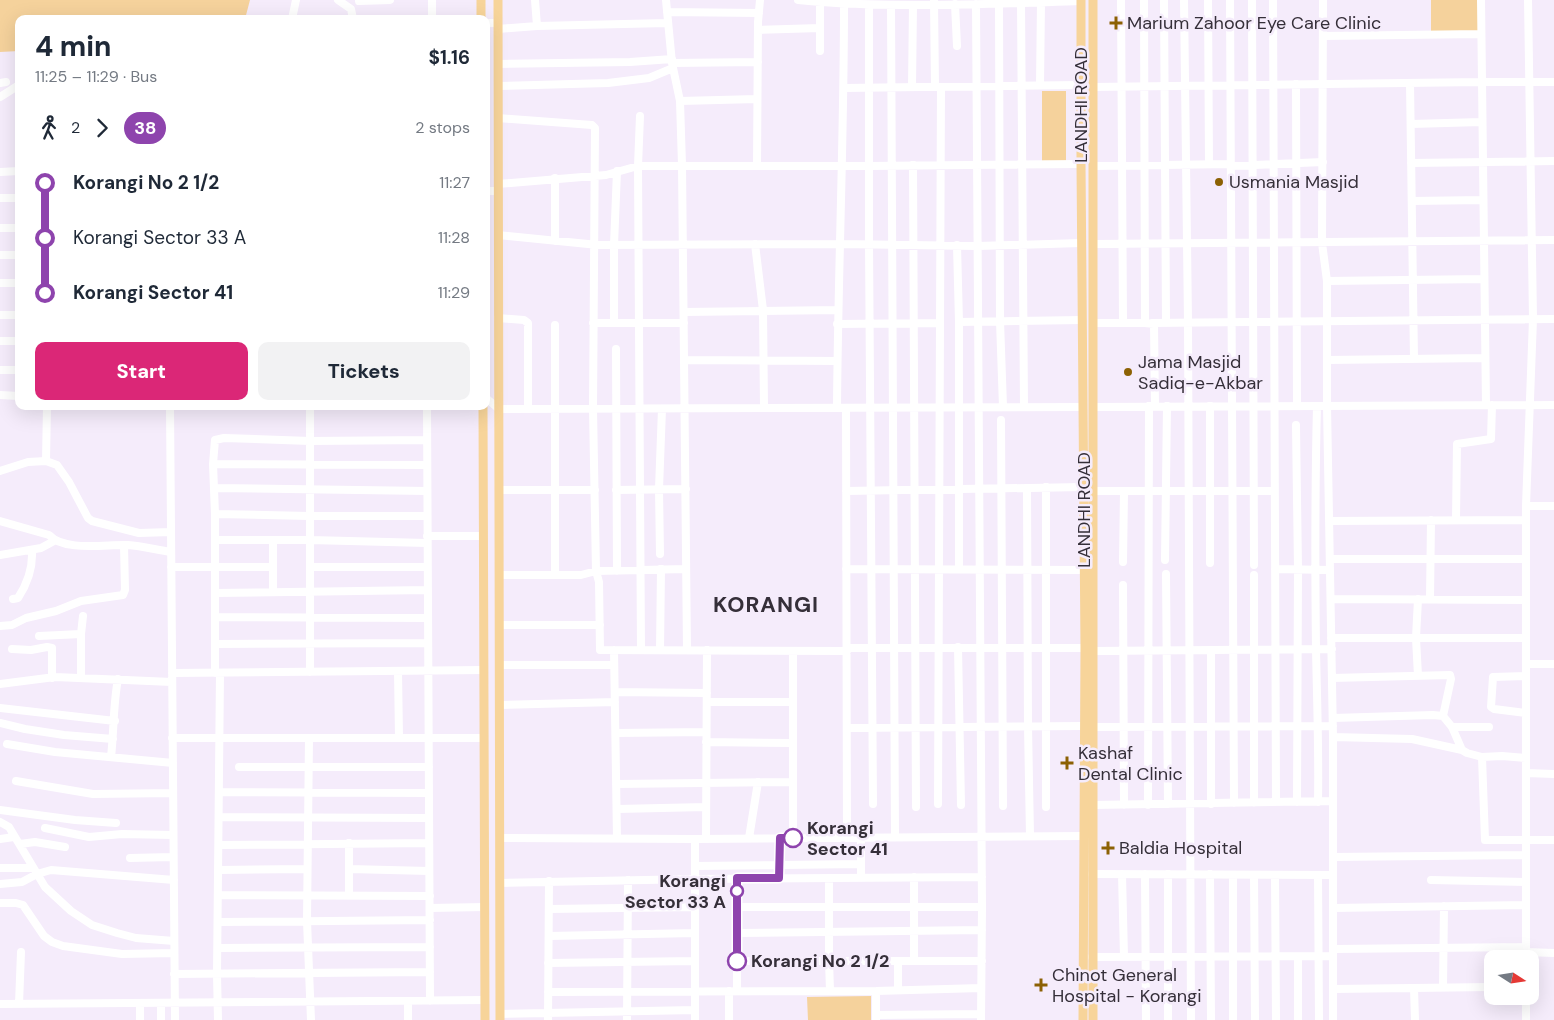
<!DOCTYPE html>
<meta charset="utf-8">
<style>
:root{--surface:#fff;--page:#f2f2f3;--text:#1f2937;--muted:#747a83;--accent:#db2777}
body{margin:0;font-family:"DM Sans",sans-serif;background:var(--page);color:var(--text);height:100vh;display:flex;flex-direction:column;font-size:19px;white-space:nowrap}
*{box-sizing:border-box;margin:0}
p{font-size:16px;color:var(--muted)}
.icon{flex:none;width:28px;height:28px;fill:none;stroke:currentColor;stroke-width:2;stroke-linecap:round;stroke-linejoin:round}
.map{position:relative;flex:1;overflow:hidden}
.details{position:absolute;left:15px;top:15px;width:475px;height:395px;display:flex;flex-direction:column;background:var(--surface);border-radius:10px;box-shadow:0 5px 20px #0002}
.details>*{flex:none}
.badge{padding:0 10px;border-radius:16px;font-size:18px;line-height:32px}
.needle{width:32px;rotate:102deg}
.fabs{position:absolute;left:1484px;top:950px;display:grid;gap:10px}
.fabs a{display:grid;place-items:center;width:55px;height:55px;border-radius:10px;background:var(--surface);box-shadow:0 5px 20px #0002;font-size:25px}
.map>.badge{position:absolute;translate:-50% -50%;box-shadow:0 0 0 2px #fff}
.legs{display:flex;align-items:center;gap:8px;height:55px;padding:0 20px;font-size:16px}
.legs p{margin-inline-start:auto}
.overview{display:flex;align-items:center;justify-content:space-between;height:85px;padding:0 20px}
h1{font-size:28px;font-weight:800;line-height:38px}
.primary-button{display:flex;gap:10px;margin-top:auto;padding:10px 20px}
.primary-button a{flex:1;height:58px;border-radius:10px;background:var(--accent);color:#fff;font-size:20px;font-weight:800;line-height:58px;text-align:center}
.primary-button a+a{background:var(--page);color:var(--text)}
ul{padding:0 20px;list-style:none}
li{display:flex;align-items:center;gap:18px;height:55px;font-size:19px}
li i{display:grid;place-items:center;width:8px;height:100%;margin:0 6px;background:currentColor}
li i::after{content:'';width:12px;height:12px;margin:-6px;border:4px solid;border-radius:50%;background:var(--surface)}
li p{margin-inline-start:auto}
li:first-child i{background:linear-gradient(#0000 50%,currentColor 0)}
li:last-child i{background:linear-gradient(currentColor 50%,#0000 0)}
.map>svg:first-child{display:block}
.green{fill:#f5d29c}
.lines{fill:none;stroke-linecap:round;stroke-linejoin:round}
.minor{stroke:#fff;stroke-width:8}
.major{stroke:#f7d49a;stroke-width:9}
.line-1-casing{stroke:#fff;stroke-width:11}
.line-1{stroke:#8e44ad;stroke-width:8}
.poi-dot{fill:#8c6104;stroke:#f5ecfb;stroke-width:2}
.stop-1-dot{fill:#fff;stroke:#8e44ad;stroke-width:2.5}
.labels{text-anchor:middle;stroke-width:5;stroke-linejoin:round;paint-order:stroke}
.poi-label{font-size:18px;fill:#352f39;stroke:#f5ecfb;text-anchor:start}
.street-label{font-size:18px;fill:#352f39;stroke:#f5ecfb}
.stop-label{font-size:18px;font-weight:bold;fill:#352f39;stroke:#f5ecfb;text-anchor:start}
.district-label{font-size:22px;font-weight:bold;letter-spacing:1px;fill:#352f39;stroke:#f5ecfb}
</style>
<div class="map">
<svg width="1554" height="1020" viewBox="0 0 1554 1020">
<rect width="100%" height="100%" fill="#f5ecfb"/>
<path class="green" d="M0,0H250L245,19H19V51L0,52Z
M1431,0H1481L1480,34H1431Z
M1042,91H1066V161H1042Z
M871,996V1020H808L807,997Z"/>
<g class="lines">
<path class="minor" d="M338,0L351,9L353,19
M432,0V19
M535,0L537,26
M666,0L672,63L680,101L682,165L687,650
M798,0C892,9 987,4 1081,1
M1121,0L1123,322
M1144,0L1145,323
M1164,0L1166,322
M1184,0L1188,322L1191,1020
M1208,0L1209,164
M1230,0L1234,803
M1252,0L1254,565
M1273,0L1276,802
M1323,0L1322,243L1327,281V406L1333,737V1020
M1481,0L1486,405
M359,1L390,0
M934,1L935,87
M820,2V51
M1021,3L1024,407
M955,4L957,46
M976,4L982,907L981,1020
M999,4L1000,321L1003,407
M869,5V244L873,804
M891,5L895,836
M667,12L759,13
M292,19L296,0
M486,23H498
M498,29L537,26L667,23
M758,30L820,28
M1323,36L1480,34
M672,63L758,62
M498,64L630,62L672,59
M0,83L6,82
M1410,83L1414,359
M1296,84L1297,406
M1040,85L1041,2
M498,86L608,83L649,78L673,68
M912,87L913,5
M1093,87L1481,82H1554
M844,88L1081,85
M0,97L19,85
M680,101L757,99
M640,116L638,166L641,650
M498,118L592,125L595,128L593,409L596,571L599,582L600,650L847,651
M1411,124L1481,122
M1411,163L1554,161
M913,165L916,807
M757,166L758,22L760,0
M1093,166L1231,164
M1231,166L1323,162
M0,172L19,171
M498,184L606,175L638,166H869L1081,164
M486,191H498
M0,198H19
M1412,201L1483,200
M0,228H19
M498,235L598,245L840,244L978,246L1081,243
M555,241V178
M755,244L763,310L764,408
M1093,244L1554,240
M957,245L959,322V569
M0,255H19
M1327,281L1484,279
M0,283H19
M684,312L838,310
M0,315H19
M498,318L524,320L528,323V409
M959,322L1082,320
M593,323H684
M614,323V245L617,171
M1093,323H1145L1154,324L1155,406
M1152,323L1554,319
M837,324L940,323
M555,325V575
M0,341H19
M616,349L617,571
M684,360L837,361
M1327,360L1485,358
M0,370H19
M0,395L19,396
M486,398L499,409L1083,407
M170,406L175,1020
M427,406L430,1001
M1317,406C1315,487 1315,568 1316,649C1317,700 1319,751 1318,802
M1093,407L1554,405
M837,408C838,273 844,139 844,4
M846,408L847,837
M1001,420L1003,806
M1296,425L1298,569L1297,802
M46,461L47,406
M213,464L427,465
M0,471L28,462L46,461L57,465L69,482L88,518L92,521L139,533L171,532
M214,488L427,491
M1027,488L1028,726L1030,836
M499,490H595
M616,490L686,489
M846,491L1083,487
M1093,491H1274
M1526,506H1554
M215,514L309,516H427
M1456,520L1457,444L1491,439L1492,405
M0,521L49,535C64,552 107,544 128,545C142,546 157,550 171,552
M1329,521L1526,520
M427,536H483
M215,540H310L427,543
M273,541V592
M660,554L659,489L662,409
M0,555L41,548L54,541
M1330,559H1526
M1165,560L1167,406
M1123,562L1124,491
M1210,563V406
M171,567H273
M310,567H427
M846,569L1084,570
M1275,569L1330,570
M1166,574L1168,804
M499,575H581L596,571L686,569
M1254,575V803
M1123,585L1124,805
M215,593L428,590
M13,599L18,598C28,583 33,568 32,550
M1331,599L1526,600
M1430,599L1431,520
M215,617L428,618
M499,625H600
M0,626L12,625L26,618L56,611L81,601L123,595L125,590L124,545
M39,636L81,634
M1331,638H1526
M215,644L428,643
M958,647L961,805
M847,648H1085
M12,649L31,650L47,647L52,648V678
M614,650L617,838
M660,650L661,569
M1211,650V804
M793,651V838
M1094,651L1332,649
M1526,664H1554
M499,665H614
M398,671L399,738
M310,672V406
M172,673L484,670
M215,673V514L213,464L215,440L224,438L310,441L427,440
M1418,676L1416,638L1418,599
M81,678V634L83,616
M1332,678L1450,675L1451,679L1443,716
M0,684L55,677L172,682
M615,692L707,693
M707,702H793
M499,705L615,702
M0,708L115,721
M1526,713L1494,709L1491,707L1493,677L1526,676
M1333,718L1433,715L1443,716L1452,727L1462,750L1467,753L1482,757L1485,840H1554
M0,723L25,729L64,735L113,739
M1094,727L1333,726
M1452,727H1489
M848,728L1084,726
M616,733L706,732
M1333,737L1412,739L1462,750
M172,738H484
M309,738L307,921L311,1020
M706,742L793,743
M7,744L55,752L173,763
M111,757C114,731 113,705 118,679
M1482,757L1502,756L1526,758
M239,767H429
M1526,773L1554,774
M16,781L93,794L173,793
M616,784L793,782
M219,792L429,793
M938,804L941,87
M1093,805L1333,801
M1148,805L1149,406
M1046,807V487
M617,809L706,807
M0,810L75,820L116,823
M219,817L429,818
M0,822L9,827L45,887L71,911L92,925L117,933L136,938L174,941
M45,828L89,837L122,834L173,835
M861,837V878
M500,838L695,839L1084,836
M749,838L758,782
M0,839L14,837
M706,839L707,650
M349,843V895
M20,844L35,842L65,847
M219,845L429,843
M1333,857L1526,855
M130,858L173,857
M695,866L861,864
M0,868H33
M349,869L429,871
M219,870L307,869
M1092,874L1333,875
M1122,874L1124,957
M1145,874L1146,1020
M1168,874V1020
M1210,874L1211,1020
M1254,875L1255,1020
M1275,875L1276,1020
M1318,875L1319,1020
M737,878V991
M779,878L780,838
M829,878V960L830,991
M1431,880L1526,882
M500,883L695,879L982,877
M0,884L22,882L37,874L51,870L174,880
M218,895L430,896
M0,903H16L23,905L44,936L52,942L63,946L122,954L174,953
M737,907H982
M430,908L485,907
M1333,908L1526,905
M549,909L695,907
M218,922L430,920
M737,933L982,930
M549,936L695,933
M218,948L430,947
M1333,949L1526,947
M1526,952L1554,953
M1092,957L1333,956
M1298,957V1020
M1526,959V506L1533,319L1528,0
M737,961H982
M914,961V877
M548,963L695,961
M174,974L430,972
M1443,987L1444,906
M1414,988L1415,1020
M1333,989L1492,987
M898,990V961
M876,991V1020
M548,992L876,991L981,988
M140,1003V1020
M161,1003V1020
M0,1004L485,1000
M19,1004L21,952
M500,1014L695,1010
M876,1015L981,1014
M218,1020L217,974L220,673
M408,1020V1001
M548,1020L549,881
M627,1020L628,880
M695,1020V839
M729,1020V991
M1233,1020V875
M1526,1020V996"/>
<path class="major" d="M481,0V19
M498,0L500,1020
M1081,0V164L1085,648L1083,1020
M483,406L485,1020
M1093,1020V0"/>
</g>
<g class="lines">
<g class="line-1-casing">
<path id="line-1" d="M737,961V878H779L780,838H793"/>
</g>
<use href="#line-1" class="line-1"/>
</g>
<g class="poi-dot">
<path d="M1113.5 15.5h5v5h5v5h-5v5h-5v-5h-5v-5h5z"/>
<circle cx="1219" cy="182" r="5"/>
<circle cx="1128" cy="372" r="5"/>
<path d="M1064.5 755.5h5v5h5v5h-5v5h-5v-5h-5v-5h5z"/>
<path d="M1105.5 840.5h5v5h5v5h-5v5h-5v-5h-5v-5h5z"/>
<path d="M1038.5 977.5h5v5h5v5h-5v5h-5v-5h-5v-5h5z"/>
</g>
<g class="stop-1-dot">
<circle cx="793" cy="838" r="9"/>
<circle cx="737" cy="891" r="6"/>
<circle cx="737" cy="961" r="9"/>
</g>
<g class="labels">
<g class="poi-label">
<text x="1127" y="29">Marium Zahoor Eye Care Clinic</text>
<text x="1229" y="188">Usmania Masjid</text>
<text x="1138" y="368">Jama Masjid<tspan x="1138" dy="21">Sadiq-e-Akbar</tspan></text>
<text x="1078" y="759">Kashaf<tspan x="1078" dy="21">Dental Clinic</tspan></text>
<text x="1119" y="854">Baldia Hospital</text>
<text x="1052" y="981">Chinot General<tspan x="1052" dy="21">Hospital - Korangi</tspan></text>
</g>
<g class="street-label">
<text transform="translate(1081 105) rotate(-90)" y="6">LANDHI ROAD</text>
<text transform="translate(1084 510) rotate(-90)" y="6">LANDHI ROAD</text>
</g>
<g class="stop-label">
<text x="807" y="834">Korangi<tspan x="807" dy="21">Sector 41</tspan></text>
<text x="726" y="887" text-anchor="end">Korangi<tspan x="726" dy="21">Sector 33 A</tspan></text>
<text x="751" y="967">Korangi No 2 1/2</text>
</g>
<g class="district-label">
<text x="766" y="612">KORANGI</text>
</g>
</g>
</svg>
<div class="fabs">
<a><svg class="needle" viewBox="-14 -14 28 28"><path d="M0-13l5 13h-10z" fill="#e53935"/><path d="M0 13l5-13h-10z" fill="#747a83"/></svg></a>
</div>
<section class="details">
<div class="overview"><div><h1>4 min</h1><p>11:25 – 11:29 · Bus</p></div><b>$1.16</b></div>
<div class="legs"><svg class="icon" aria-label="walk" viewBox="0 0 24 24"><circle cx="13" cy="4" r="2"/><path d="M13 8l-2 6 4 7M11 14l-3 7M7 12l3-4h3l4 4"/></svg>2<svg class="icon" aria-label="forward" viewBox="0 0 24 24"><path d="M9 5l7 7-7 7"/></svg><b class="badge" style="background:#8e44ad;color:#fff">38</b><p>2 stops</p></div>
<ul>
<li><i style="color:#8e44ad"></i><b>Korangi No 2 1/2</b><p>11:27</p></li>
<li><i style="color:#8e44ad"></i><span>Korangi Sector 33 A</span><p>11:28</p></li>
<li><i style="color:#8e44ad"></i><b>Korangi Sector 41</b><p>11:29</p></li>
</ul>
<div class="primary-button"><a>Start</a><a>Tickets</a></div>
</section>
</div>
